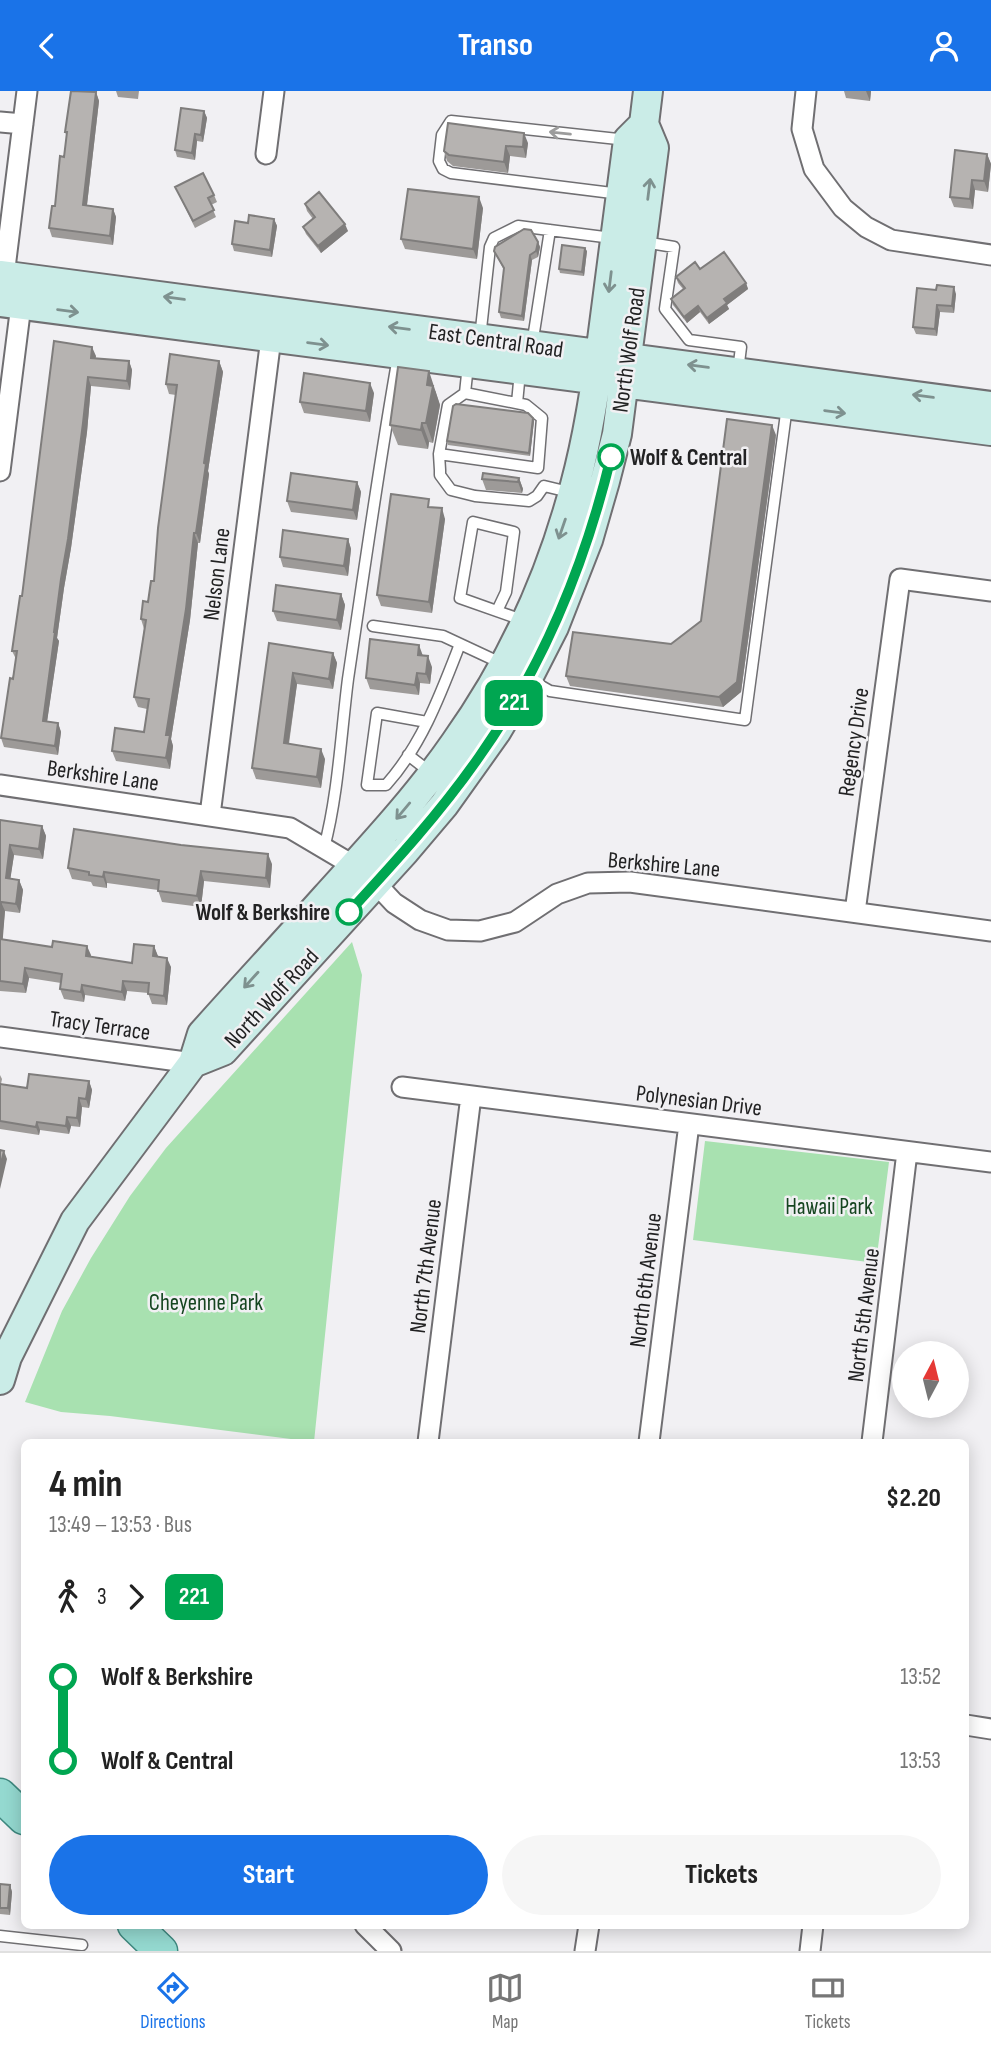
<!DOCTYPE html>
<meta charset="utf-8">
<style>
:root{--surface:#fff;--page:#f6f6f6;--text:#222;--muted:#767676;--line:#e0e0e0;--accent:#1a73e8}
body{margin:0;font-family:"Sofia Sans Condensed",sans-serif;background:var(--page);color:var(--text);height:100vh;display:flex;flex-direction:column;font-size:26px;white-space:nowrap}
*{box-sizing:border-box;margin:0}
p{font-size:23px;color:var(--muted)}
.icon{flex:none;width:38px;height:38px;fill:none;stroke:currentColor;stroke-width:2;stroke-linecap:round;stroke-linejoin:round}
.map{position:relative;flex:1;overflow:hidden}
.drawer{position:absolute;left:21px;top:1348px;width:948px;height:490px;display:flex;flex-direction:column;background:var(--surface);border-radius:10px;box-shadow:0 4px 18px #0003}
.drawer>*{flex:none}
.badge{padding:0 14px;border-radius:10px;font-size:24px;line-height:46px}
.needle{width:46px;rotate:7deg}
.fabs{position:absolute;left:892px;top:1250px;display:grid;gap:14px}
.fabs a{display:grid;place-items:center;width:77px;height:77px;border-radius:50%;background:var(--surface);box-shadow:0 4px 18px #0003;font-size:35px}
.map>.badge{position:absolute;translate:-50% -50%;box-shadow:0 0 0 4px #fff}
.legs{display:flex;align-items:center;gap:10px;height:77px;padding:0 28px;font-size:23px}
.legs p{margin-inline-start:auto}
.head{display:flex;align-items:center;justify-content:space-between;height:119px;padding:0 28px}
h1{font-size:38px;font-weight:700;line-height:52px}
.primary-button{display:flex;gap:14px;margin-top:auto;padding:14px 28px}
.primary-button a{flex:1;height:80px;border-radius:42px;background:var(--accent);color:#fff;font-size:28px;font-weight:700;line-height:80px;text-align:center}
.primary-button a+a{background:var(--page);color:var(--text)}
ul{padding:0 28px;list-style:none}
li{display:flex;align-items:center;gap:24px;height:84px;font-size:26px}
li i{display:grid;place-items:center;width:10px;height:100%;margin:0 9px;background:currentColor}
li i::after{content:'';width:18px;height:18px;margin:-9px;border:5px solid;border-radius:50%;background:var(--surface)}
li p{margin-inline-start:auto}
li:first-child i{background:linear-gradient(#0000 50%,currentColor 0)}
li:last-child i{background:linear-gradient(currentColor 50%,#0000 0)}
header{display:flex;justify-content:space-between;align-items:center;height:91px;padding:0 28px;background:var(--accent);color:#fff;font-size:32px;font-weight:700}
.tab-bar{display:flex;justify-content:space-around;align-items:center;height:98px;border-top:2px solid var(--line);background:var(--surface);font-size:19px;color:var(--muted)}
.tab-bar a{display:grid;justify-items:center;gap:4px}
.tab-bar .selected{color:var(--accent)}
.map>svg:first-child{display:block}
.green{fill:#a8e1b0}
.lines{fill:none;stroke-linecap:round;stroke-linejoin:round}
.service-casing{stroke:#706f72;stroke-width:13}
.minor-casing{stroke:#706f72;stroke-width:23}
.secondary-casing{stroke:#706f72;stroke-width:32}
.primary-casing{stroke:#3e887f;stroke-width:35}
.service{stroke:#fff;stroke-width:10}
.minor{stroke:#fff;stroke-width:19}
.secondary{stroke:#caece7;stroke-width:28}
.primary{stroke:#94d9d0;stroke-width:32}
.wall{fill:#9d9a98}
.shaded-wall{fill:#7f7d7c}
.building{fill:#b6b3b1;stroke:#7f7d7c;stroke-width:2}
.oneway{stroke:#9c9c9c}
.oneway2{stroke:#7e918f}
.line-1-casing{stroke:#fff;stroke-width:16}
.line-1{stroke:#00a651;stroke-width:10}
.stop-1-dot{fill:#fff;stroke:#00a651;stroke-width:3.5}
.labels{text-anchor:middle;stroke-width:5;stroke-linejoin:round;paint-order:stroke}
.street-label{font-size:23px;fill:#222223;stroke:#f1f0f3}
.stop-label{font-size:23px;font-weight:bold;fill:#222223;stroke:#f1f0f3;text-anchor:start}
.park-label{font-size:23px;fill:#154520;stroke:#f1f0f3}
</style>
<header><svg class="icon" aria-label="back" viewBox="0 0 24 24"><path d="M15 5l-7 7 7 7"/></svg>Transo<svg class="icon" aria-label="person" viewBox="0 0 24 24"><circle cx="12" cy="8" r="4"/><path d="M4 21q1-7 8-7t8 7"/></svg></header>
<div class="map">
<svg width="991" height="1860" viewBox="0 0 991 1860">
<rect width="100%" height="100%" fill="#f1f0f3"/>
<path class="green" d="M352,851L362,884L314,1351L110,1325L61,1321L25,1311L62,1220L91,1167L130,1105L166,1057Z
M705,1050L889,1071L876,1172L693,1149Z"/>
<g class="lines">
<g class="service-casing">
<path id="service" d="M620,103L451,82L443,78L439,70L442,44L451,30L627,49
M644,151L674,156L665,218L689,249L741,256L738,280
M480,247L490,156L494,147L518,135L612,147
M532,254L550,139
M468,274L465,302L448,314L439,363L440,379V384L451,399L475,405L529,410L537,405L544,395L569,401
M517,312L520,281
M439,363L538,377L542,327L526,314L465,302
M497,520L506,501L514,441L473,431L460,507L525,530
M373,535L443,545L503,573
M529,588L550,600L745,629L787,315
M427,631L377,622L367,694H386C422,654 441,602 460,553
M408,664L430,681
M324,757C338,705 341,643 348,588C364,481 379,373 398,266
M0,1845L82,1854"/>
</g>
<g class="minor-casing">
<path id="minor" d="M806,0L802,38L814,78L843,117L866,136L891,149L991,164
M0,31L23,33
M266,63L274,0
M4,185L27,0
M0,380L21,214
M0,694L290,737L366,782L394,812L420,829L448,839L480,840L515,831L557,803L588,792L630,791L991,840
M210,724L271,247
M855,821L900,488L991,500
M0,946L193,972
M402,996L991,1071
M428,1351L471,1005
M649,1351L689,1033
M872,1351L907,1061
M966,1634L991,1638
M365,1834L391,1860
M585,1860L589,1834
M810,1860L813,1834"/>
</g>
<g class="secondary-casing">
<path id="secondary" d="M0,184L991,315
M0,211L991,340
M193,972L223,960L405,760L444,714L496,641L528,587L554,536L588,449L605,390L617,343L654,57L644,33L648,0
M0,1289L7,1266L75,1130L193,972L202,943C243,897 285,852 326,806C371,756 417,707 455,652C510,575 551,486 575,394C588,346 595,298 602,249C611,183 619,116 628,49L644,33"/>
</g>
<g class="primary-casing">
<path id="primary" d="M0,1704L24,1727
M134,1834L161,1860"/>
</g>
<use href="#service" class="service"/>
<use href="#minor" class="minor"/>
<use href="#secondary" class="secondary"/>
<use href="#primary" class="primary"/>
</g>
<path class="wall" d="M116,0H139L138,8L118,6Z
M844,0H871L870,10L846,7Z
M96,1L99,10L87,114L113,118L116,126L113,154L52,146L49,137L55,115L64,66L67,46L65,41Z
M204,20L207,27L203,51L197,50L195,69L177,66L175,59Z
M528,52L526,67L510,65L508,82L453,75L447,70L444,60Z
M987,63L991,73L988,101L975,99L973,118L954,116L950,106Z
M175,96L214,104L217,111L211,114L216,126L195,137Z
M305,113L348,140L321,162L306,143L303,136L313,128L307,120Z
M483,117L477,168L405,158L401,148Z
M274,128L277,135L272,166L234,160L232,153L248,132Z
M538,151L540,156L538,166L532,169L524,230L501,227L499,221L504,179L494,160Z
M587,160L584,185L560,182L559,178Z
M700,178L746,192L748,198L727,214L729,218L709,233L700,221L687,232L673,214L671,208L683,198L678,192L676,186Z
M917,197L956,203L954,222L940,221L937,245L916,243L913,236Z
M54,250L96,265L95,267L129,270L132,279L130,299L91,295L87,341L71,457L64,497L57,547L59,550L47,630L58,632L61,641L58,664L4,656L1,647L16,568L12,560L22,505Z
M219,270L223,281L208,380L209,383L200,452H198L190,529L171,648L173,655L170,678L116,670L112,660L144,641L147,618L138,616L134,606L144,538L141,528L148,511L154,490L176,304L169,303L166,293Z
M436,300V302L440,314L433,352L429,351L428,358L398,354L390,334Z
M374,302L370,331L304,322L300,311Z
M534,330L530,365L448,354L447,350Z
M776,344L741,601L723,616L570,595L566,585L671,553L701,530Z
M519,387L523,398L522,402L486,399L482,388Z
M357,391L361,401L357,429L291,421L287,410Z
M432,416L445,428L432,522L381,515L377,504Z
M348,448L351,458L348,485L283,476L280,466Z
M341,503L345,514L341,539L277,530L273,520Z
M269,552L333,562L337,572L333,598L297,593L289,653L325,668L321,697L256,688L252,677Z
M432,576L430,593L420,592L419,604L370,598L366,587Z
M0,729L42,735L46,745L43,768L14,764L10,788L19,789L23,799L20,822L5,820L2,849L91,864L90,866L132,872L154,855L158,866L171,876L167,914L152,913L148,902L127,900L125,910L85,904L84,911L64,908L60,898L61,892L29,887L26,902L0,900Z
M272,773L270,797L204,790L201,816L162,811L158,799L107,792V797L93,795L91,791L72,788L68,777Z
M0,984L2,988L1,993L27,997L89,990L92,999L89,1017L82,1016L80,1036L71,1035L69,1043L40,1039L39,1044L0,1038Z
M0,1793L10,1794L12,1801L10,1824L0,1823Z"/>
<path class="shaded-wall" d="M866,0H871L870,10Z
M96,1L99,10L86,122L83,114Z
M204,20L207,27L203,51L201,44Z
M524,42L528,52L526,67L523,56Z
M195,43L197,50L195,69L192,62Z
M506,55L510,65L508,82L504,71Z
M987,63L991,73L988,101L984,90Z
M972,89L975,99L973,118L970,108Z
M479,106L483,117L477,168L473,158Z
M113,118L116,126L113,154L110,145Z
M274,128L277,135L272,166L270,159Z
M345,133L348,140L321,162L318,155Z
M538,151L540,156L538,166L536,160Z
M585,157L587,160L584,185L582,181Z
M530,164L532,169L524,230L522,225Z
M746,192L748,198L727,214L729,218L709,233L707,227L724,208Z
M954,196L956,203L954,222L952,215Z
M937,214L940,221L937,245L935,238Z
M698,215L700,221L687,232L684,226Z
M92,256L96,265L94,276L91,267Z
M129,270L132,279L130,299L127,290Z
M219,270L223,281L208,380L209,383L200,452L196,442L204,372Z
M429,280L440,314L433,352L426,332L427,294Z
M88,286L91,295L87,341L71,457L64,497L57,547L59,550L46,638L43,630Z
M370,292L374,302L370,331L366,320Z
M533,327L534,330L530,365L529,362Z
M422,332L429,351L428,358L421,339Z
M772,334L776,344L741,601L723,616L719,606Z
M519,387L523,398L522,402L518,391Z
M357,391L361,401L357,429L353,419Z
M442,417L445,428L432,522L429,511Z
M194,442L198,452L190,529L171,648L173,655L170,678L166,667V644Z
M348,448L351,458L348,485L344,475Z
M341,503L345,514L341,539L337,529Z
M419,554L423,565L418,564Z
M333,562L337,572L333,598L329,588Z
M428,565L432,576L430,593L426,583Z
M293,582L297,593L287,663L284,652Z
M417,582L420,592L419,604L415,594Z
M58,632L61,641L58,664L55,655Z
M321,658L325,668L321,697L317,686Z
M42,735L46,745L43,768L39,758Z
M10,754L14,764L9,797L6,787Z
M268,763L272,773L270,797L266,787Z
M201,780L204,790L201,816L197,805Z
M104,781L107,792V797L103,786Z
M19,789L23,799L20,822L16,813Z
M1,811L5,820L2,858L0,853V827Z
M87,855L91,864L89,875L86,865Z
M154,855L158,865L157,875L153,865Z
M167,867L171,876L167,914L164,905Z
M25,877L29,887L26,902L23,893Z
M123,890L127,900L125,910L122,901Z
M82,894L85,904L84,911L81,901Z
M89,990L92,999L89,1017L86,1008Z
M79,1007L82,1016L80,1036L77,1027Z
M67,1026L71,1035L69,1043L66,1035Z
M37,1031L40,1039L39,1044L36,1036Z
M4,1060L7,1068L0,1098V1076Z
M10,1794L12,1801L10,1824L8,1817Z"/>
<path class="building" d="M71,0L96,1L83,114L113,118L110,145L49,137L52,115H55L60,65L64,66L67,41H65Z
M181,17L204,20L201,44L195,43L192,62L175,59Z
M448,32L524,42L523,56L506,55L504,71L449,64L444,60Z
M955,59L987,63L984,90L972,89L970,108L950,106Z
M203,82L214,104L208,107L214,119L193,130L175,96Z
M408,98L479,106L473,158L401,148Z
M319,101L345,133L318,155L303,136L315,126L305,113Z
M249,124L274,128L270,159L232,153L235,130L248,132Z
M524,138L531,139L538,151L536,160L530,164L522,225L499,221L504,177L494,160L495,156Z
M562,154L585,157L582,181L559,178Z
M724,161L746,192L724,208L727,212L707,227L698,215L684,226L671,208L685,197L676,186L695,171L700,178Z
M937,194L954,196L952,215L937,214L935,238L913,236L917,197L936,199Z
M54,250L92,256L91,267L129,270L127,290L88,286L83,332L68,448L61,488L54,541H55L43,630L58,632L55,655L1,647L10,587L13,588L17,560H12L20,505H22Z
M170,263L219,270L204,372L206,373L196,442H194L186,518L166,644H170L166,667L112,660L115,637L144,641L149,608L134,606L146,529L141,528L143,510L148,511L151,490H154L158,437L177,294L166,293Z
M398,276L429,280L427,294L433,295L426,332H422L421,339L390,334Z
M304,282L370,292L366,320L300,311Z
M456,313L528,322L533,327L529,362L447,350L453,315Z
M727,328L772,334L737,591L719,606L566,585L573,541L671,553L701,530Z
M291,382L357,391L353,419L287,410Z
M483,382L519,387L518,391L482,388Z
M391,403L429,408L428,416L442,417L429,511L377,504Z
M283,439L348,448L344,475L280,466Z
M276,494L341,503L337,529L273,520Z
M370,548L419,554L418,564L428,565L426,583L417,582L415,594L366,587Z
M269,552L333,562L329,588L293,582L284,652L321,658L317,686L252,677Z
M0,729L42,735L39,758L10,754L6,787L19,789L16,813L1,811L0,827Z
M74,738L181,754L268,763L266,787L201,780L197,805L158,800L159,789L104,781L103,786L89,784V781L68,777Z
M0,848L52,856L53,850L87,855L86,865L132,872L134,853L154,855L153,865L167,867L164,905L148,903L149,892L123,890L122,901L82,894L81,901L60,898L62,883L25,877L23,893L0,890Z
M29,983L89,990L86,1008L79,1007L77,1027L67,1026L66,1035L37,1031L36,1036L0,1030V993L27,997Z
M0,1059L4,1060L0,1076Z
M0,1793L10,1794L8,1817H0Z"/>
<defs><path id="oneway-shaft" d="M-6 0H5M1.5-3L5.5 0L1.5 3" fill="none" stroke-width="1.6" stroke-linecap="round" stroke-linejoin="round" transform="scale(1.75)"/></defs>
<use class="oneway" href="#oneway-shaft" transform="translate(560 42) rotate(-174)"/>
<g class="oneway2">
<use href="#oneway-shaft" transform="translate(649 98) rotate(-83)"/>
<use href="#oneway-shaft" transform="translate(610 191) rotate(97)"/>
<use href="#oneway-shaft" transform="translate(174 207) rotate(-172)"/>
<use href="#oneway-shaft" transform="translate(68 220) rotate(7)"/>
<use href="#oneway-shaft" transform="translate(399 237) rotate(-173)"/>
<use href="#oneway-shaft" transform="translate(318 253) rotate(7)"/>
<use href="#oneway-shaft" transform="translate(698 275) rotate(-172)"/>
<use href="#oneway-shaft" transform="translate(923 305) rotate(-172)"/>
<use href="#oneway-shaft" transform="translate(835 321) rotate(8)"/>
<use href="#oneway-shaft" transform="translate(562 438) rotate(109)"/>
<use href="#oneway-shaft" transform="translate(403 720) rotate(130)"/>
<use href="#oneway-shaft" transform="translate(251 889) rotate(132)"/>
</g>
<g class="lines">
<g class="line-1-casing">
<path id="line-1" d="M349,821C395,771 440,722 479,666C543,576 585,473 611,366"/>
</g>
<use href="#line-1" class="line-1"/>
</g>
<g class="stop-1-dot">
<circle cx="611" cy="366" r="12"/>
<circle cx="349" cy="821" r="12"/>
</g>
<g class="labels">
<g class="street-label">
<text transform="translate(496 249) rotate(8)" y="8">East Central Road</text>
<text transform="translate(628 259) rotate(-82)" y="8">North Wolf Road</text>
<text transform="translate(216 483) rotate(-83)" y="8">Nelson Lane</text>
<text transform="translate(853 651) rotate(-82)" y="8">Regency Drive</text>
<text transform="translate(103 684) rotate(8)" y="8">Berkshire Lane</text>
<text transform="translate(664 773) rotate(5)" y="8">Berkshire Lane</text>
<text transform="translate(271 907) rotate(-47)" y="8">North Wolf Road</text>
<text transform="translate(100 934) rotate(8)" y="8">Tracy Terrace</text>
<text transform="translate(699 1009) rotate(7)" y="8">Polynesian Drive</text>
<text transform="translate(425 1175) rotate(-83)" y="8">North 7th Avenue</text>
<text transform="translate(645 1189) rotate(-83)" y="8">North 6th Avenue</text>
<text transform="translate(863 1224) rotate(-83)" y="8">North 5th Avenue</text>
</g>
<g class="stop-label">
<text x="630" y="374">Wolf &amp; Central</text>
<text x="330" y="829" text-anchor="end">Wolf &amp; Berkshire</text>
</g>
<g class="park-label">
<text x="829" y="1123">Hawaii Park</text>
<text x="206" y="1219">Cheyenne Park</text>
</g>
</g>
</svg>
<div class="fabs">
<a><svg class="needle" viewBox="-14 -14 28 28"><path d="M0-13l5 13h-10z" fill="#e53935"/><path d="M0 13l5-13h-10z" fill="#767676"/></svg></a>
</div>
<b class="badge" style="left:514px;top:612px;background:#00a651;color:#fff">221</b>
<section class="drawer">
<div class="head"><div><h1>4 min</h1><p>13:49 – 13:53 · Bus</p></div><b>$2.20</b></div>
<div class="legs"><svg class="icon" aria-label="walk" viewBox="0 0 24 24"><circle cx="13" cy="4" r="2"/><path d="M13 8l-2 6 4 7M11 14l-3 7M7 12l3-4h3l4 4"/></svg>3<svg class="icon" aria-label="forward" viewBox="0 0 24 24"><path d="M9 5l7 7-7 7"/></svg><b class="badge" style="background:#00a651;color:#fff">221</b></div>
<ul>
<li><i style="color:#00a651"></i><b>Wolf &amp; Berkshire</b><p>13:52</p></li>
<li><i style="color:#00a651"></i><b>Wolf &amp; Central</b><p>13:53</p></li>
</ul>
<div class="primary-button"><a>Start</a><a>Tickets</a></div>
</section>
</div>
<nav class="tab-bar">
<a class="selected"><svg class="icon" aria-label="directions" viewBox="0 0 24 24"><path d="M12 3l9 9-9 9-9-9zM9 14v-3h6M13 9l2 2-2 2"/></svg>Directions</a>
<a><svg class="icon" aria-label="map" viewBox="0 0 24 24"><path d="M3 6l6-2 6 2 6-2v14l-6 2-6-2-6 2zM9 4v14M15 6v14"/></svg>Map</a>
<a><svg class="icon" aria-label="tickets" viewBox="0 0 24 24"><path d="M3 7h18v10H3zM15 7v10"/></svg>Tickets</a>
</nav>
